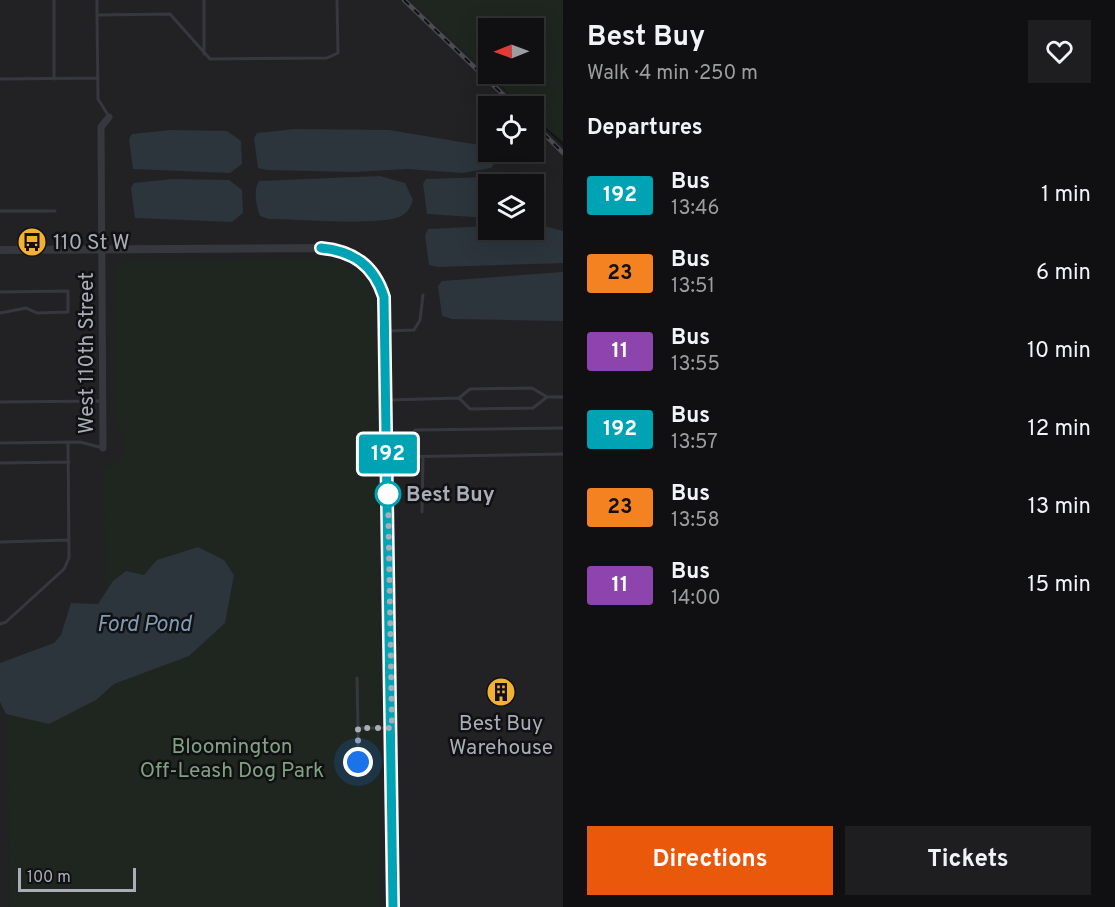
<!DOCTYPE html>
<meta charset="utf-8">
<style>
:root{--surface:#101012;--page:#1e1e20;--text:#f1f3f6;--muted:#9c9d9f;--line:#303032;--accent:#ea580c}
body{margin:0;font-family:Overpass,sans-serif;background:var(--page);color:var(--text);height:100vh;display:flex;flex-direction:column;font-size:22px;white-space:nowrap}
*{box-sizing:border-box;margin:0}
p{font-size:20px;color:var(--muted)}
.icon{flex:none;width:33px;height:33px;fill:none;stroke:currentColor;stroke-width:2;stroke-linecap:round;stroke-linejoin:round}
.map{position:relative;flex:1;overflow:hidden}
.panel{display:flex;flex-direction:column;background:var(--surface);width:552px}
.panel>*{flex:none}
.badge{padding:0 12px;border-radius:4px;font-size:21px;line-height:39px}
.needle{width:39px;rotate:269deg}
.fabs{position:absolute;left:478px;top:18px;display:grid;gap:12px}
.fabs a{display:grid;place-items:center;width:66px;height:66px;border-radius:0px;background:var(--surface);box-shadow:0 6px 24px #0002,0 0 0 2px var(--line);font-size:30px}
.scale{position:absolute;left:18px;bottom:15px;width:118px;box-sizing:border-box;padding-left:6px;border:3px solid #a8adb8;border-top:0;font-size:16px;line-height:21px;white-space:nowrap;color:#a8adb8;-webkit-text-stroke:4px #111113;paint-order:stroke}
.you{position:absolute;width:30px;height:30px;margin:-15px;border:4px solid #fff;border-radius:50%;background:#1a73e8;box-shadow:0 0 0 9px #1a73e833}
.map>.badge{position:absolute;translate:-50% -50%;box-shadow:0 0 0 3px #fff}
h2{padding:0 24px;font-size:22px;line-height:54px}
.round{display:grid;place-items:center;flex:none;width:63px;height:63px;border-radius:0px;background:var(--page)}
.summary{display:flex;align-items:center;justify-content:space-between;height:102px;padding:0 24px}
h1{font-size:28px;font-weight:700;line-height:45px}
.button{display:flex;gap:12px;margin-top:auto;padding:12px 24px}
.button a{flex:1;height:69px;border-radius:0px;background:var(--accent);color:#fff;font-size:24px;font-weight:700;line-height:69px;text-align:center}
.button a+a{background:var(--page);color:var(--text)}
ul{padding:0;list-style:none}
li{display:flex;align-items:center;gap:18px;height:78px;padding:0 24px}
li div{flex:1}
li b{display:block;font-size:22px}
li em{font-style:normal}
li .badge{min-width:66px;font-weight:700;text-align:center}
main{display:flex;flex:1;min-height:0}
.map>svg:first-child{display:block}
.built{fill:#222225;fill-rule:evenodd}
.green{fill:#1e261f;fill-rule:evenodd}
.water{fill:#2c353c}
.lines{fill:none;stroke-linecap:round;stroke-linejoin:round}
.service{stroke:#37383d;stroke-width:3}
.minor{stroke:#37383d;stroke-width:7}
.tertiary{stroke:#37383d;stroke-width:8}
.rail-casing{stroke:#4a4c52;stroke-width:4.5}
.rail{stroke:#111113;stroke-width:2;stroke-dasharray:7;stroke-linecap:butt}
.line-casing{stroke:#fff;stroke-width:14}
.line{stroke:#00a3b4;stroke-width:9}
.walk{stroke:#a8adb8;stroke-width:6;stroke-dasharray:0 10.8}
.stop-dot{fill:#fff;stroke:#00a3b4;stroke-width:3}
.labels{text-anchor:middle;stroke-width:5;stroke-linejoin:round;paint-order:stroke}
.poi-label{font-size:21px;fill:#a8adb8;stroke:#111113;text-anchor:start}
.street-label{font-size:21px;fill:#a8adb8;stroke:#111113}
.stop-label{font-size:21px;font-weight:bold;fill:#a8adb8;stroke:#111113;text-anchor:start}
.park-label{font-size:21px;fill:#7fa381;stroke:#111113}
.water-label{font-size:22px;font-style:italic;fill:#7f9bb3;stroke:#111113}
</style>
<main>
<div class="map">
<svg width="563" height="907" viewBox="0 0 563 907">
<rect width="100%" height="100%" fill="#161618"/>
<path class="built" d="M0,0H412L521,106H489V152H534V119L563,146V907H0ZM489,184H534V230H489Z"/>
<path class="green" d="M411,0H563V142L534,117V106H522ZM489,28H534V74H489Z
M326,260C359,268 372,279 376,313L382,907H10L7,684L107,681L104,466L115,464L126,452L122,431L116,424V268L124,261Z"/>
<path class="water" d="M295,129L389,130L485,146L489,148V152H494L496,161L491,168L463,173L407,169L354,172L267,170L258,168L254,138L257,133Z
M170,130L227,131L241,141L242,164L230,173L133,169L129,139L132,134Z
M380,176L405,183L413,200C410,208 408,213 399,217C375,226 298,219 269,219L260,216C256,206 253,190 259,181Z
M521,176L532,184H489V218L427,214L423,184L426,179Z
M172,179L229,180L242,190L243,213L232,222L135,218L131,188L134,183Z
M540,225L563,231V263L438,267L429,265L425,235L428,229L489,226V230H534V226Z
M563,272V321L452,319L442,316L438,286L442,281Z
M198,547L224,560L234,575L225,623L189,656L114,684L96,700L49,724L6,714L0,702V663L54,643L61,635L71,603L98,604L113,581L126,571L144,575L157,560Z"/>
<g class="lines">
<path class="service" d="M54,0V79
M204,0V54
M97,15V0
M0,79L98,78
M108,115L98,99L97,15L170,14L210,59L327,58L338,53L337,0
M0,211H55
M0,292L68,291V312L37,313L26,308L0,313
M388,331L414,330L420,320L423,295
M547,397H563
M389,400L459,398L470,409L533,408L547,397L532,388L470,389L459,398
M0,402L101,401
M0,443L80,442L103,448
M389,457L563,454
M415,457V430L563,428
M0,463L69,462
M422,512L423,457
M0,542L69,540
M0,624L6,622L64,569L69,558L68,442
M357,678L358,728
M358,762V728H390"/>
<path class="minor" d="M103,448L101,127L109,117"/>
<path class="tertiary" d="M0,250L321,248C359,251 382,272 386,311L393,907"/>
<g class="rail-casing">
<path id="rail" d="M404,0L515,106
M534,124L563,153"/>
</g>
<use href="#rail" class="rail"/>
</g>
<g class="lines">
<g class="line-casing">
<path id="line" d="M321,248C353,251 374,265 384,297L393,907"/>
</g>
<use href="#line" class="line"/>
<path class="walk" d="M358,762V728H392L388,494"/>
</g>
<defs>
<g id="bus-disc" transform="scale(1.5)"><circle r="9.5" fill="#f2b134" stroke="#111113"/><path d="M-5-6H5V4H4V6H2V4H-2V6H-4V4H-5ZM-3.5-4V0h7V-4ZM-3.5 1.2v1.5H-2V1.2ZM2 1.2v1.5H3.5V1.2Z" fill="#111"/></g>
<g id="building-disc" transform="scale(1.5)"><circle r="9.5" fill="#f2b134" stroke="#111113"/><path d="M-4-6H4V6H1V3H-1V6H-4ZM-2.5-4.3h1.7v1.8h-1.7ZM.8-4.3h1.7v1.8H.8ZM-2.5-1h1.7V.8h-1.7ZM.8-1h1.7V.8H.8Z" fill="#111"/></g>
</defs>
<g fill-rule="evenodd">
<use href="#bus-disc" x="32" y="242"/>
<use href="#building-disc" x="501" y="692"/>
</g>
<circle class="stop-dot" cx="388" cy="494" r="12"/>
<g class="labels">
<g class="poi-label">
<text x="53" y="249">110 St W</text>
<text x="501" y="730" text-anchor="middle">Best Buy<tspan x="501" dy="24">Warehouse</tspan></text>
</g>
<g class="street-label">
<text transform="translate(86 353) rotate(-90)" y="7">West 110th Street</text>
</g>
<g class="stop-label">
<text x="406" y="501">Best Buy</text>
</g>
<g class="park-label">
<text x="232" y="753">Bloomington<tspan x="232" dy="24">Off-Leash Dog Park</tspan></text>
</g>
<g class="water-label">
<text x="144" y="631">Ford Pond</text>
</g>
</g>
</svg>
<div class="fabs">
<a><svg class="needle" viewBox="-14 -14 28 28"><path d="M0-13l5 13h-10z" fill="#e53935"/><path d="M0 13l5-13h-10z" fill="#9c9d9f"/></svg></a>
<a><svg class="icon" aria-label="locate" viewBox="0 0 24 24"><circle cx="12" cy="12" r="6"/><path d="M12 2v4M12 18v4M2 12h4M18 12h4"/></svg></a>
<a><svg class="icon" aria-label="layers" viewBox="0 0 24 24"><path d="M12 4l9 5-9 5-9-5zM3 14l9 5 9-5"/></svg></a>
</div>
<div class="scale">100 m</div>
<div class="you" style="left:358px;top:762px"></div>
<b class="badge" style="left:388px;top:454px;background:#00a3b4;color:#fff">192</b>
</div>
<section class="panel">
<div class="summary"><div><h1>Best Buy</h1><p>Walk · 4 min · 250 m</p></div><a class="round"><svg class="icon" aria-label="heart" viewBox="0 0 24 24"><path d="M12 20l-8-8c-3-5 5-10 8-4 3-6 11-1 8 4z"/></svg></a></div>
<h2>Departures</h2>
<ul>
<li><span class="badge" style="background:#00a3b4;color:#fff">192</span><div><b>Bus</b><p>13:46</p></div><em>1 min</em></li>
<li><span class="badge" style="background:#f58220;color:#111">23</span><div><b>Bus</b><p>13:51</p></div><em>6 min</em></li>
<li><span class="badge" style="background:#8e44ad;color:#fff">11</span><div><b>Bus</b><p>13:55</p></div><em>10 min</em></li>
<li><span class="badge" style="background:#00a3b4;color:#fff">192</span><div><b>Bus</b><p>13:57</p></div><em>12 min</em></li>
<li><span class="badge" style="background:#f58220;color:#111">23</span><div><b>Bus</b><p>13:58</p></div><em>13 min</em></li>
<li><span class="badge" style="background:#8e44ad;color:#fff">11</span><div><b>Bus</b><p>14:00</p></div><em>15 min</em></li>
</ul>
<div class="button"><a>Directions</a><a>Tickets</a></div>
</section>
</main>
